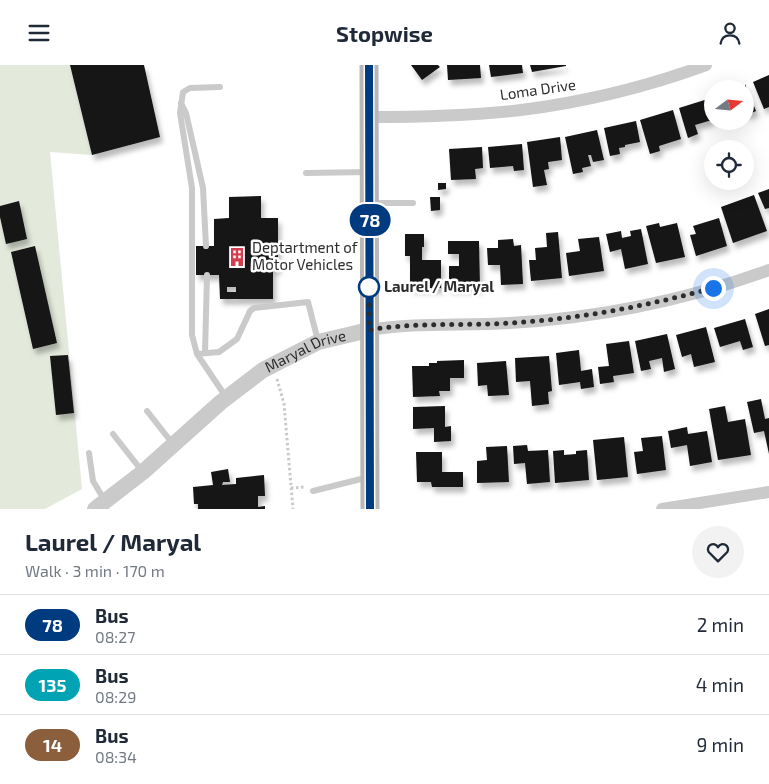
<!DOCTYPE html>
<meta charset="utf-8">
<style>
:root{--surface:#fff;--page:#f2f2f3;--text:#1f2937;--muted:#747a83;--line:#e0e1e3}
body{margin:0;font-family:"Exo 2",sans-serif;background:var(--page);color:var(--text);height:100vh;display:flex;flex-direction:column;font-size:19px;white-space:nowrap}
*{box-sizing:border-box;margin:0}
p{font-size:16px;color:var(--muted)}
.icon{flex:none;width:28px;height:28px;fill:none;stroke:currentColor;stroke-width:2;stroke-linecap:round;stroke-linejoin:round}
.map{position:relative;height:444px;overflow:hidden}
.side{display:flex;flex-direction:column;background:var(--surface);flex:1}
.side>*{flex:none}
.badge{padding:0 10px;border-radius:16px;font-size:18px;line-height:32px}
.needle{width:32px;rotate:74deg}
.buttons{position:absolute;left:704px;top:15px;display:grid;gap:10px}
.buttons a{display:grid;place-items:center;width:50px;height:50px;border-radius:50%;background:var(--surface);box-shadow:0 5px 20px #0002;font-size:25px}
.you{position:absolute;width:25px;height:25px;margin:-12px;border:4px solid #fff;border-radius:50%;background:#1a73e8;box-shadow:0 0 0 8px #1a73e833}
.map>.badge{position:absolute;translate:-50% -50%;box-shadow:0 0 0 2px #fff}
.round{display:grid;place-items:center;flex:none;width:52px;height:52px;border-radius:26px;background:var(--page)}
.headline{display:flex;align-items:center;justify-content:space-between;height:85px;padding:0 25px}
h1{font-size:24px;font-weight:700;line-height:38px}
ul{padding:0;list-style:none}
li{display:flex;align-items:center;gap:15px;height:60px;padding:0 25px;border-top:1px solid var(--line)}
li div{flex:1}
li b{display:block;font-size:19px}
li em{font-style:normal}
li .badge{min-width:55px;font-weight:700;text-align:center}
header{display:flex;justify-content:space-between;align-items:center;height:65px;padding:0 25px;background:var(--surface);font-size:22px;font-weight:700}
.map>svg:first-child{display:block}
.green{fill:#e3e9db}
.building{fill:#141414;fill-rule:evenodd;filter:url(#shadow)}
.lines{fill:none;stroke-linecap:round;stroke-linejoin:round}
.path{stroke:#cacaca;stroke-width:3;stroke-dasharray:2.5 2.5;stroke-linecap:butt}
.service{stroke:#cacaca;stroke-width:6}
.minor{stroke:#cacaca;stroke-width:12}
.tertiary{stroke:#cacaca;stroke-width:16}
.secondary{stroke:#b7b7b7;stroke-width:19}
.line-casing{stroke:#fff;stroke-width:11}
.line{stroke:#003b80;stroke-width:8}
.walk{stroke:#2d2d2d;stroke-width:5;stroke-dasharray:0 9}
.stop-dot{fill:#fff;stroke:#003b80;stroke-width:2.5}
.labels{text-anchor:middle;stroke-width:5;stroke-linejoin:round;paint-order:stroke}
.street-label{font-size:15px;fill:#2d2d2d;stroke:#fff}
.poi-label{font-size:15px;fill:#2d2d2d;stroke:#fff;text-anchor:start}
.stop-label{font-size:15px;font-weight:bold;fill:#2d2d2d;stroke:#fff;text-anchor:start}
</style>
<header><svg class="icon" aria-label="menu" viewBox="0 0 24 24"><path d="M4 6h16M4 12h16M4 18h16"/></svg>Stopwise<svg class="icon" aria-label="person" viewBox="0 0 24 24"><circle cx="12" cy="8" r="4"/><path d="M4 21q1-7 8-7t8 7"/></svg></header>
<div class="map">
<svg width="769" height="444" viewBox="0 0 769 444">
<defs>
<filter id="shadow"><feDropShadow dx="3" dy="5.5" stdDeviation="2.5" flood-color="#0004"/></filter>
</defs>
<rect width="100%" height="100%" fill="#fff"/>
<path class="green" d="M0,0H70L92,90L50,87L82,424L45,444H0Z"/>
<path class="building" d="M70,0H144L160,72L92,90Z
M411,0H438L440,2L422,15Z
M447,0H480L481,13L448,15Z
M489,0H522L523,8L491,12Z
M530,0H566V1L532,7Z
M769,10V42L764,44L753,17Z
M745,19L756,46L747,50L745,45V24H739L745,21Z
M711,33L712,39V55L695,60L698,69L688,73L679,43Z
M673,45L681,74L659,81L660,86L650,89L640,55Z
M636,56L640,77L625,80V82L619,83L620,89L610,91L604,63Z
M597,65L604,95L593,97L591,90H588L591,101L582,103L583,107L573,109L565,72Z
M560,72L562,95L548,97L549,104L544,105L547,120L533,122L527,77Z
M522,79L524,105L514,106L513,101L490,103L488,82Z
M482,82L483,103L475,104L476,114L451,115L449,84Z
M438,118H446V124L438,125Z
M769,124V143L765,144L758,128Z
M754,130L767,166L733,178L721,142Z
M261,131V153H278V204H273V234H220L219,210H196V181H214V154L229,153V132ZM227,222H236V227H227Z
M430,132H440V145L431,146Z
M19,136L27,174L6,179L0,152V141Z
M719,153L727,181L696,191L690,170L696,169L693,161Z
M659,158L660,162L677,158L685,192L656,198L646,161Z
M641,164L648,199L625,204L621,184L610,187L606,169L621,166L622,173L631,171L630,166Z
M558,167L562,213L531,216L529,195H536L535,183L547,182L546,168Z
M405,169H424V182H422V195H441V223H410V191H405Z
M599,172L604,206L569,211L566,188L580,186L578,174Z
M513,174L514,181L521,180L523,219L501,220L500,200H488L487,183H498V175Z
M448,176H479L480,223H449V201H459V189H448Z
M35,181L57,278L33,284L11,187Z
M769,244V280L765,281L755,249Z
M745,254L753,282L743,285L740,276L720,282L714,263Z
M706,262L715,297L694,302L691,289L682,292L676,270Z
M667,269L675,304L664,307L662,293L649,296L651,304L641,306L635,276Z
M629,276L634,308L613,311L614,317L600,319L598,302L609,301L606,279Z
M579,285L581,306L592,304L594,322L581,324L580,317L559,320L556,288Z
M68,290L74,348L56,350L50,291Z
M549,291L552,326L548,327L549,339L532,341L530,316L516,317L515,293Z
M464,295V313H450V326H439L440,331L413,332L412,301H429V298H437V296Z
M506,296L509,330L488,331L487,320L478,321L477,298Z
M761,334L765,354L769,353V389L764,366L754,368L747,337Z
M445,341V362L451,361V376L434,377V363L413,364V342Z
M725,341L728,357L745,354L751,390L718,395L709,344Z
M687,362L688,369L707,366L712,397L690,401L687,380L671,383L668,366Z
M662,371L666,405L637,409L634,387L643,386L641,373Z
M624,372L628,412L597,415L593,375Z
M527,380L528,386L548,385L550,417L527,419L525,398L514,399L513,381Z
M507,381L509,417L477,418V396L487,395L486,382Z
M564,385V390L576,389V386L587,385L589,415L555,418L553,386Z
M416,387H442V407H463V422H432L431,417H417Z
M228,404L230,417H223L222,420L236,419V413L264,410L265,431H258V442L265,441V444H198V439H194L193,422L213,420L211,407Z"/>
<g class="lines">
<path class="path" d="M277,314L284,339L293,444
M291,423L305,422"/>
<path class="service" d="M220,22L190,23L183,27L180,48L192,123V270L197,289L226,332
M181,38L186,48L203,123L206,181
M306,108L368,107
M372,138H413
M205,288L207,210
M197,289L219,287L237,274L250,246L254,243L308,237L318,276
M147,346L173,379
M113,369L142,406
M89,388L93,416L105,436
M313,426L369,412"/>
<path class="minor" d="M369,52C420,52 471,51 521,45C584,37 646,22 706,0
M369,265C416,257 462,261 509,258C597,253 686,235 769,205
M662,444L769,427"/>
<path class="tertiary" id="s1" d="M95,444L143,407L221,337L263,305L318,277L369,265"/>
<path class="secondary" d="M369,0L370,444"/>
</g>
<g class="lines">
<g class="line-casing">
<path id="line" d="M369,0L370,444"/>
</g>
<use href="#line" class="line"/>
<path class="walk" d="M369,222V265C416,257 463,261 510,258C579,254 647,241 713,223"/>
</g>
<defs>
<g id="building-bare" transform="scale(1.5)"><path d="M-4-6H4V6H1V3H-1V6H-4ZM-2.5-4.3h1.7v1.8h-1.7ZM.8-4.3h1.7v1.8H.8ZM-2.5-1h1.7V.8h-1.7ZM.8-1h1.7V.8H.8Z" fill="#d43e50" stroke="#fff" stroke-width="2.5" paint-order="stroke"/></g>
</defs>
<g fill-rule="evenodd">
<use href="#building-bare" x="237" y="192"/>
</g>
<circle class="stop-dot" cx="369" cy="222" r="10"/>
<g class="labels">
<g class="street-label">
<text transform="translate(538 25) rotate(-8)" y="5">Loma Drive</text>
<text dy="5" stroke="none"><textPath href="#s1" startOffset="265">Maryal Drive</textPath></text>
</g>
<g class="poi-label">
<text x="252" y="188">Deptartment of<tspan x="252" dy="17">Motor Vehicles</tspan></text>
</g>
<g class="stop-label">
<text x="384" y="227">Laurel / Maryal</text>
</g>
</g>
</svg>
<div class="buttons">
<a><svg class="needle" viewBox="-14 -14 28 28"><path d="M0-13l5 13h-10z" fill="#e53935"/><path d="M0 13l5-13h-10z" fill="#747a83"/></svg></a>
<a><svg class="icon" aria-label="locate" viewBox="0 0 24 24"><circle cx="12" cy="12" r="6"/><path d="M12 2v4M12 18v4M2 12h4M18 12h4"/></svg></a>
</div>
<div class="you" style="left:713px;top:223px"></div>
<b class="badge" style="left:370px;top:155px;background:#003b80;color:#fff">78</b>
</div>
<section class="side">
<div class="headline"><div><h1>Laurel / Maryal</h1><p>Walk · 3 min · 170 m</p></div><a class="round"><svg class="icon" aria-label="heart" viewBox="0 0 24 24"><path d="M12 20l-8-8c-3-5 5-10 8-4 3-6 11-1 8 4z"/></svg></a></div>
<ul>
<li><span class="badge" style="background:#003b80;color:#fff">78</span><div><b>Bus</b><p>08:27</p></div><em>2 min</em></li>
<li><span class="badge" style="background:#00a3b4;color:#fff">135</span><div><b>Bus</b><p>08:29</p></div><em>4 min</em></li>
<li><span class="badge" style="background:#8b5e3c;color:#fff">14</span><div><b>Bus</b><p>08:34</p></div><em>9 min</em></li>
</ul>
</section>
